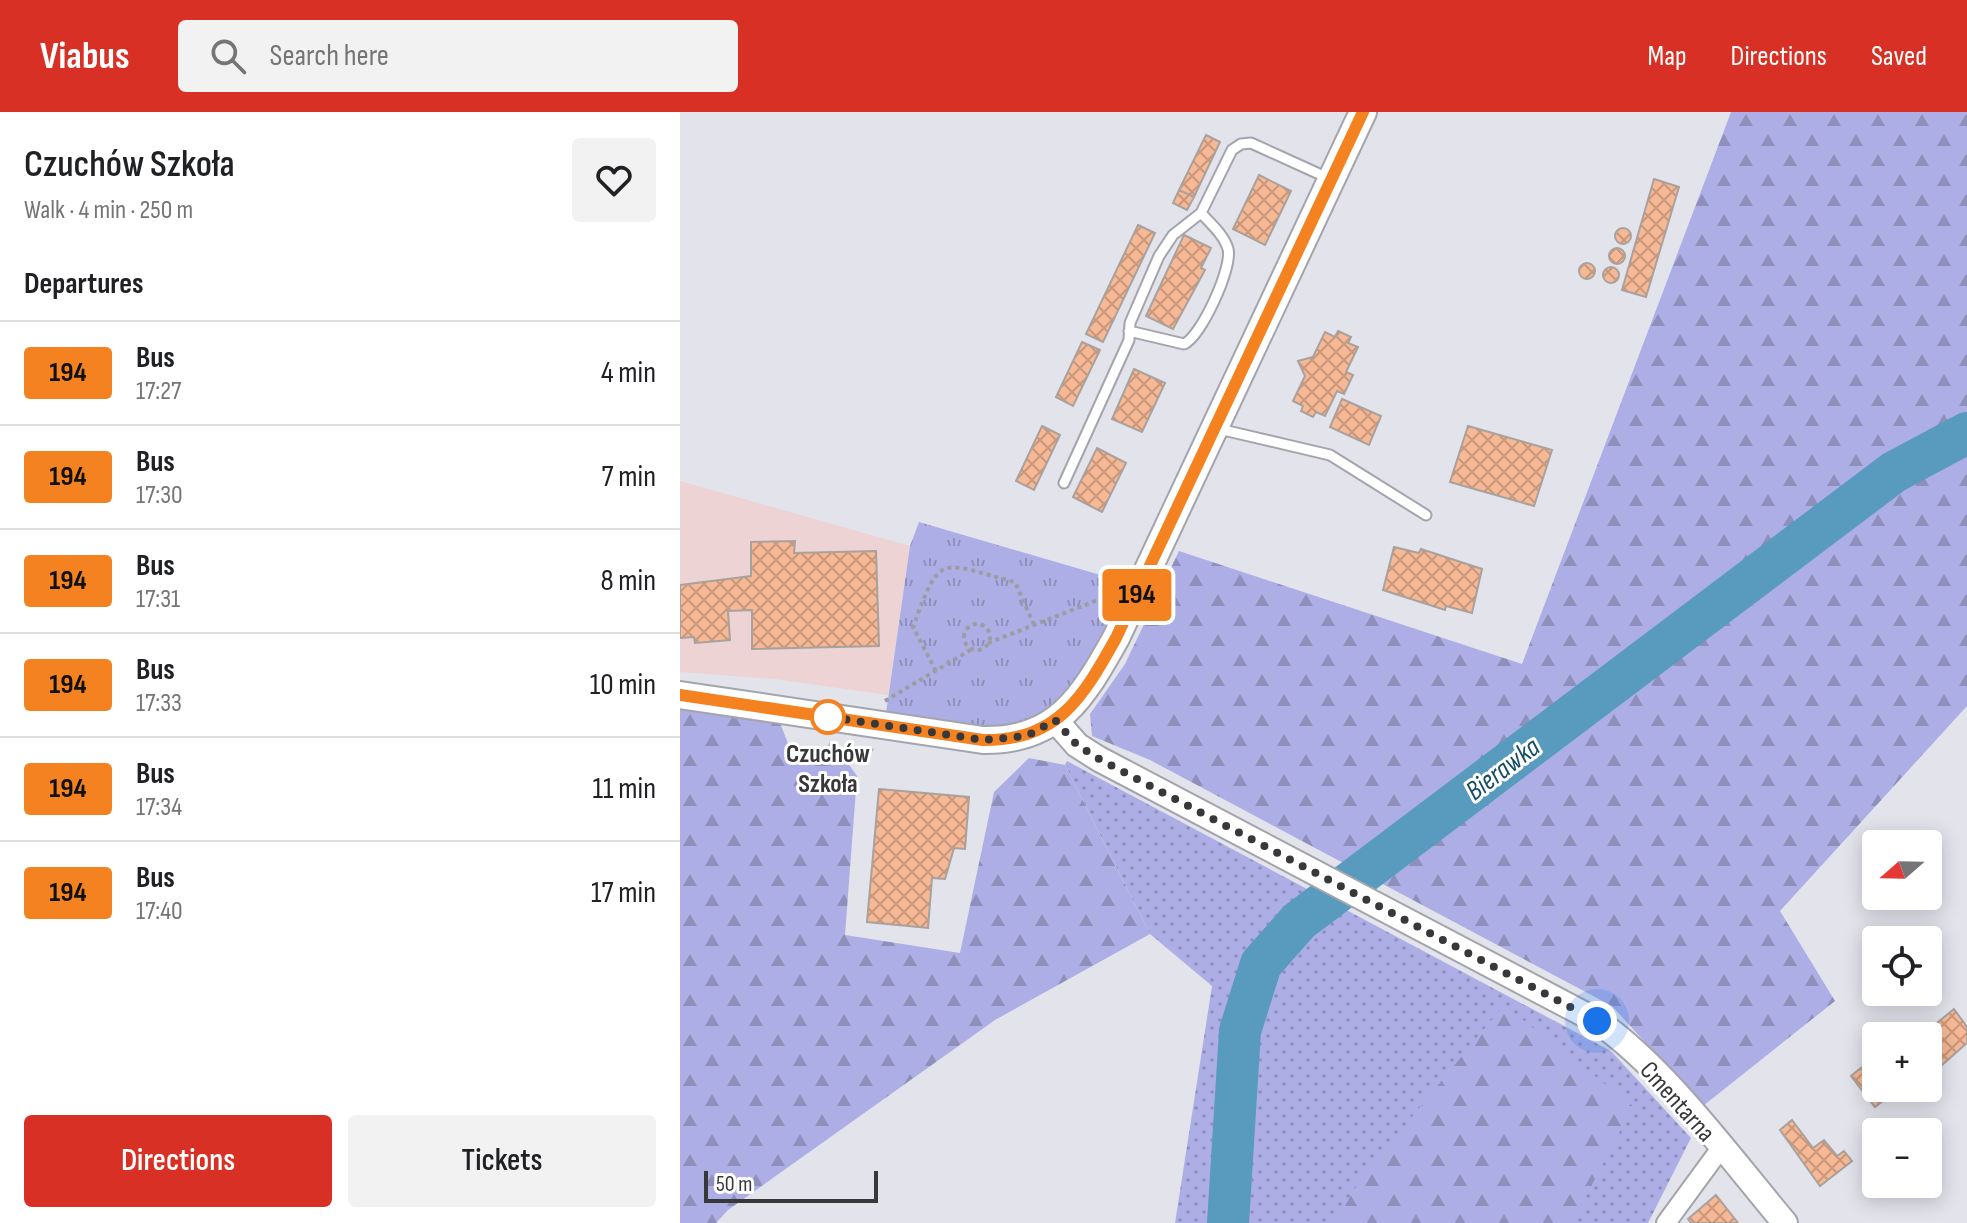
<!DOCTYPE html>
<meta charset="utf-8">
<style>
:root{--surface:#fff;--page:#f2f2f2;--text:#202124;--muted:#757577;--line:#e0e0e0;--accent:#d93025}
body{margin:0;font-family:"Sofia Sans Condensed",sans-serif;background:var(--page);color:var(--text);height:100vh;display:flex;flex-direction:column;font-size:30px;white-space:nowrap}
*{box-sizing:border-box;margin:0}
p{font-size:26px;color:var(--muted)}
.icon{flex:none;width:44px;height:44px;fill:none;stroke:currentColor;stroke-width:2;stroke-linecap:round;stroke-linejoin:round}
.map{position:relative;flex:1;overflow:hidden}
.drawer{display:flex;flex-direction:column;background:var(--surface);width:680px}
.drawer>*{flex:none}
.badge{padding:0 16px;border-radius:6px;font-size:28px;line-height:52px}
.needle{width:52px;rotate:250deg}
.tools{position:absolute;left:1182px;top:718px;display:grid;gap:16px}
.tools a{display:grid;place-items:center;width:80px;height:80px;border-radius:8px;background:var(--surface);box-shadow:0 4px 20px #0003;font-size:40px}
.scale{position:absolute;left:24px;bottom:20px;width:174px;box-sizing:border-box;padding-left:8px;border:4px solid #38383b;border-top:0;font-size:22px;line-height:28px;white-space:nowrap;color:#38383b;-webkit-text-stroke:6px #fff;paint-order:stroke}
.you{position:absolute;width:40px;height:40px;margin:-20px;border:6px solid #fff;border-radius:50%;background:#1a73e8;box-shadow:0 0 0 12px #1a73e833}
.map>.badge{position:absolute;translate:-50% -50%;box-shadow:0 0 0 4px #fff}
h2{padding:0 24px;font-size:30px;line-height:72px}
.round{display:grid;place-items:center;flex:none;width:84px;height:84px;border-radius:8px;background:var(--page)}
.summary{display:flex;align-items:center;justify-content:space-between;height:136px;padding:0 24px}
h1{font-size:38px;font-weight:600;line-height:60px}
.primary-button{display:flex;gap:16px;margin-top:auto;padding:16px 24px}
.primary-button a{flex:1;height:92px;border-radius:8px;background:var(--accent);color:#fff;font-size:32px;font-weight:600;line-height:92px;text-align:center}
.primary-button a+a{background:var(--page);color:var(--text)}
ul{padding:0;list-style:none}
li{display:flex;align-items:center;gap:24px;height:104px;padding:0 24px;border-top:2px solid var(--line)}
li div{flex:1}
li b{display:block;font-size:30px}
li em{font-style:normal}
li .badge{min-width:88px;font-weight:700;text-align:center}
header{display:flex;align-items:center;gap:48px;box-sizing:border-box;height:112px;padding:0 40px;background:var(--accent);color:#fff}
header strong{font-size:38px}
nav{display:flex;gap:44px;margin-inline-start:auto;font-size:28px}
.search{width:560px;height:72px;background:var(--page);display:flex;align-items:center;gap:20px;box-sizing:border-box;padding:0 28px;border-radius:8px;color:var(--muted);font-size:30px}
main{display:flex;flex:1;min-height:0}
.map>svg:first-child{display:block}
.education{fill:#edd3d3}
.grass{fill:url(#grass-dots)}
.forest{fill:url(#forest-firs)}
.park{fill:url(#park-tufts)}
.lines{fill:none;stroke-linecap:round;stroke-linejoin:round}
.river{stroke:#589bbf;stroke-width:42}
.building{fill:url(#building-cross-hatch);stroke:#a9a19d;stroke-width:2}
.service-casing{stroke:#a4a4ac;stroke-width:13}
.minor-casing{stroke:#a4a4ac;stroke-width:22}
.tertiary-casing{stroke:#a4a4ac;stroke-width:28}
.secondary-casing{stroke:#a4a4ac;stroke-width:30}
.path{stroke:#9c9ca2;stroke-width:4;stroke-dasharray:4 4;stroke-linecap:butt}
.service{stroke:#fff;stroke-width:9}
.minor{stroke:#fff;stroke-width:18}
.tertiary{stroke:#fff;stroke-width:24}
.secondary{stroke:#fff;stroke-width:26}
.line-casing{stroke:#fff;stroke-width:18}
.line{stroke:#f58220;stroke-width:12}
.walk{stroke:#38383b;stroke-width:8;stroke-dasharray:0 14.4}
.stop-dot{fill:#fff;stroke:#f58220;stroke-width:4}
.labels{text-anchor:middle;stroke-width:6;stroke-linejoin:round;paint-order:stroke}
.stop-label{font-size:26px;font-weight:bold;fill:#38383b;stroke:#fff}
.street-label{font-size:26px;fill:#38383b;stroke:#fff}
.water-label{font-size:28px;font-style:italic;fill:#164d66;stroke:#fff}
</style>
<header>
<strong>Viabus</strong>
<div class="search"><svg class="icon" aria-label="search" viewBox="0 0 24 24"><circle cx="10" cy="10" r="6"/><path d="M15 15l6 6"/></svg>Search here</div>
<nav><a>Map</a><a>Directions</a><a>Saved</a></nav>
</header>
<main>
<section class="drawer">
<div class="summary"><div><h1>Czuchów Szkoła</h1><p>Walk · 4 min · 250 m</p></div><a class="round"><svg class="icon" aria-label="heart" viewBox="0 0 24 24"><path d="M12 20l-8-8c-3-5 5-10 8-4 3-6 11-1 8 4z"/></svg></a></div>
<h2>Departures</h2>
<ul>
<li><span class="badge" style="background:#f58220;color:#111">194</span><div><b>Bus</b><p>17:27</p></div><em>4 min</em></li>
<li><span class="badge" style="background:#f58220;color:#111">194</span><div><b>Bus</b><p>17:30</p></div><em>7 min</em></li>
<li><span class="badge" style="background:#f58220;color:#111">194</span><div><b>Bus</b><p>17:31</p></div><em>8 min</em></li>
<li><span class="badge" style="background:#f58220;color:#111">194</span><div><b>Bus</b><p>17:33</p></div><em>10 min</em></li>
<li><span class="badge" style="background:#f58220;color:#111">194</span><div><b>Bus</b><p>17:34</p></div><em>11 min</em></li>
<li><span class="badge" style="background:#f58220;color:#111">194</span><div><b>Bus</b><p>17:40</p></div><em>17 min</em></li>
</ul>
<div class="primary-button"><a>Directions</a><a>Tickets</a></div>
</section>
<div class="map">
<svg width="1287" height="1111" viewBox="0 0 1287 1111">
<defs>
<pattern id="grass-dots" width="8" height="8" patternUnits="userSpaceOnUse" patternTransform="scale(2)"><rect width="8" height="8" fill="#adaee5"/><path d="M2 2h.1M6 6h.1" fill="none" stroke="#8e8fbb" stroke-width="1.8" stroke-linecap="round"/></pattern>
<pattern id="forest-firs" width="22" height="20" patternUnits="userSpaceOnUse" patternTransform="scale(2)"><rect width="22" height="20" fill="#adaee5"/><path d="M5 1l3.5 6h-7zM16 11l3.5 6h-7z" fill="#8e8fbb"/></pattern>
<pattern id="park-tufts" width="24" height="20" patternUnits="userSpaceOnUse" patternTransform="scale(2)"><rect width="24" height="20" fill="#adaee5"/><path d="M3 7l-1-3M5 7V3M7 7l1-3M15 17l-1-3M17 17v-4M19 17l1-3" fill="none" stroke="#8e8fbb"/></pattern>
<pattern id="building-cross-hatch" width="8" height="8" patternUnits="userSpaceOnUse" patternTransform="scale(2)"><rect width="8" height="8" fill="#f7b995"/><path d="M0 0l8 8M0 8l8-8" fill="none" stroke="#c9977b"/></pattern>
</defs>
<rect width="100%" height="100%" fill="#e2e3eb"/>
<path class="education" d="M0,369L230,434L208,583L95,567L0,560Z"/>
<path class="grass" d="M387,649L931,939L1011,1026L968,1111H495L532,874L470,822L385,653Z"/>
<path class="forest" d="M1051,0H1287V594L1100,799L1155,889L1023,994L932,894L470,648L412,624L410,602L445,552L499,439L842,552Z
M0,596L100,611L109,634L163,644L177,664L165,823L280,841L314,680L349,646L385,653L470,822L315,908L48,1098L36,1111H0Z
M824,893L953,994L892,1111H655L680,1068Z"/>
<path class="park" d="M239,410L441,469C424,522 397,599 334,611C293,619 247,608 206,601L230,434Z"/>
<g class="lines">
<path class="river" d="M548,1111L560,919L581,852L619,809L1214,360L1287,321"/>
</g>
<path class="building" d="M526,23L540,30L514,85L499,78Z
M579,63L611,79L585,133L553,117Z
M974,67L999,75L966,185L942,178Z
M499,78L514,85L507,98L493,91Z
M458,113L475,121L423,230L406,222Z
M935 124a8 8 0 1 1 16 0a8 8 0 1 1-16 0Z
M504,123L531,136L521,156L525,158L493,217L466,204Z
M929 144a8 8 0 1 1 16 0a8 8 0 1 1-16 0Z
M899 159a8 8 0 1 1 16 0a8 8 0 1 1-16 0Z
M923 163a8 8 0 1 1 16 0a8 8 0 1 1-16 0Z
M658,219L671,225L668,231L678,235L666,260L673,263L664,282L657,279L645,304L636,300L633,305L621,299L623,294L613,289L625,264L618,249L633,245L645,220L655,225Z
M402,230L420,238L393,294L376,285Z
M454,257L485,271L462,320L432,307Z
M662,287L701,304L689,333L650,315Z
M362,314L380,323L354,378L336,369Z
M788,314L872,338L854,394L770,370Z
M417,336L446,351L422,400L393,385Z
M115,429L114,441L196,439L199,534L72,537V498L48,499L50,528L15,531L14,525L0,526V473L71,464V430Z
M714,435L739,441L741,437L802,457L792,501L766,494L765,498L703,478Z
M199,677L289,685L285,737L274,736L265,767L252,766L248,816L187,810Z
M1274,897L1287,915V931L1262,953L1248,933V924H1241Z
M1196,944V976H1208L1200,982L1204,988L1195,995L1171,964Z
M1112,1008L1133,1036L1144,1028L1157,1044L1164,1039L1172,1049L1140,1074L1100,1018Z
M1036,1083L1058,1111H1011L1008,1107Z"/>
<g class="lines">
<g class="service-casing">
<path id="service" d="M449,219L504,232C521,225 553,155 548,137C544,123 531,112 521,101
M539,317L650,343L746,403
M384,371L449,228L450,211L479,144L493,123L521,101L552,38L561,32L571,31L648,66"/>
</g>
<g class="minor-casing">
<path id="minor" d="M986,1111L1041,1036"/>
</g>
<g class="tertiary-casing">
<path id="tertiary" d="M375,608L397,633L419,647L917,909C986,957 1050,1046 1105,1111"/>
</g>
<g class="secondary-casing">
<path id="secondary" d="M0,583L303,628C378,629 403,585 436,526L683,0"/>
</g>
<path class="path" d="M284 525a13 13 0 1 1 26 0a13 13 0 1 1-26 0Z
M308,531L428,484
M256,559L233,515C261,438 260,451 335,470L354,513
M205,589L292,537
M149,632L185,647L193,635"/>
<use href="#service" class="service"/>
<use href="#minor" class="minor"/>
<use href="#tertiary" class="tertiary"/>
<use href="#secondary" class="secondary"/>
</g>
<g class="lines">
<g class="line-casing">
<path id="line" d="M0,583L303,628C378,629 403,585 436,526L683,0"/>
</g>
<use href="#line" class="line"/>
<path class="walk" d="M148,605L143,604L303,628L347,624L375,608L397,633L419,647L917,909"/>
</g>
<circle class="stop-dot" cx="148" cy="605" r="16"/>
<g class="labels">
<g class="stop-label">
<text x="148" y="650">Czuchów<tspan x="148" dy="30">Szkoła</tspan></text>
</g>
<g class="street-label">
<text transform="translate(998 989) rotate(48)" y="9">Cmentarna</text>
</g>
<g class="water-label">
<text transform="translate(822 656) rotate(-37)" y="10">Bierawka</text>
</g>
</g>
</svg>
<div class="tools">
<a><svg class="needle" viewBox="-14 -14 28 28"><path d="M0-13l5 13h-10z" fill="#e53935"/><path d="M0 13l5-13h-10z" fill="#757577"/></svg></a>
<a><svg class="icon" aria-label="locate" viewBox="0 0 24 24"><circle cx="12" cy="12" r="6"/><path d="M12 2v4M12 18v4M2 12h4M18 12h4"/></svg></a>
<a>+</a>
<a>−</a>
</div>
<div class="scale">50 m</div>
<div class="you" style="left:917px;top:909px"></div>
<b class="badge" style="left:457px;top:483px;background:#f58220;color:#111">194</b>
</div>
</main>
